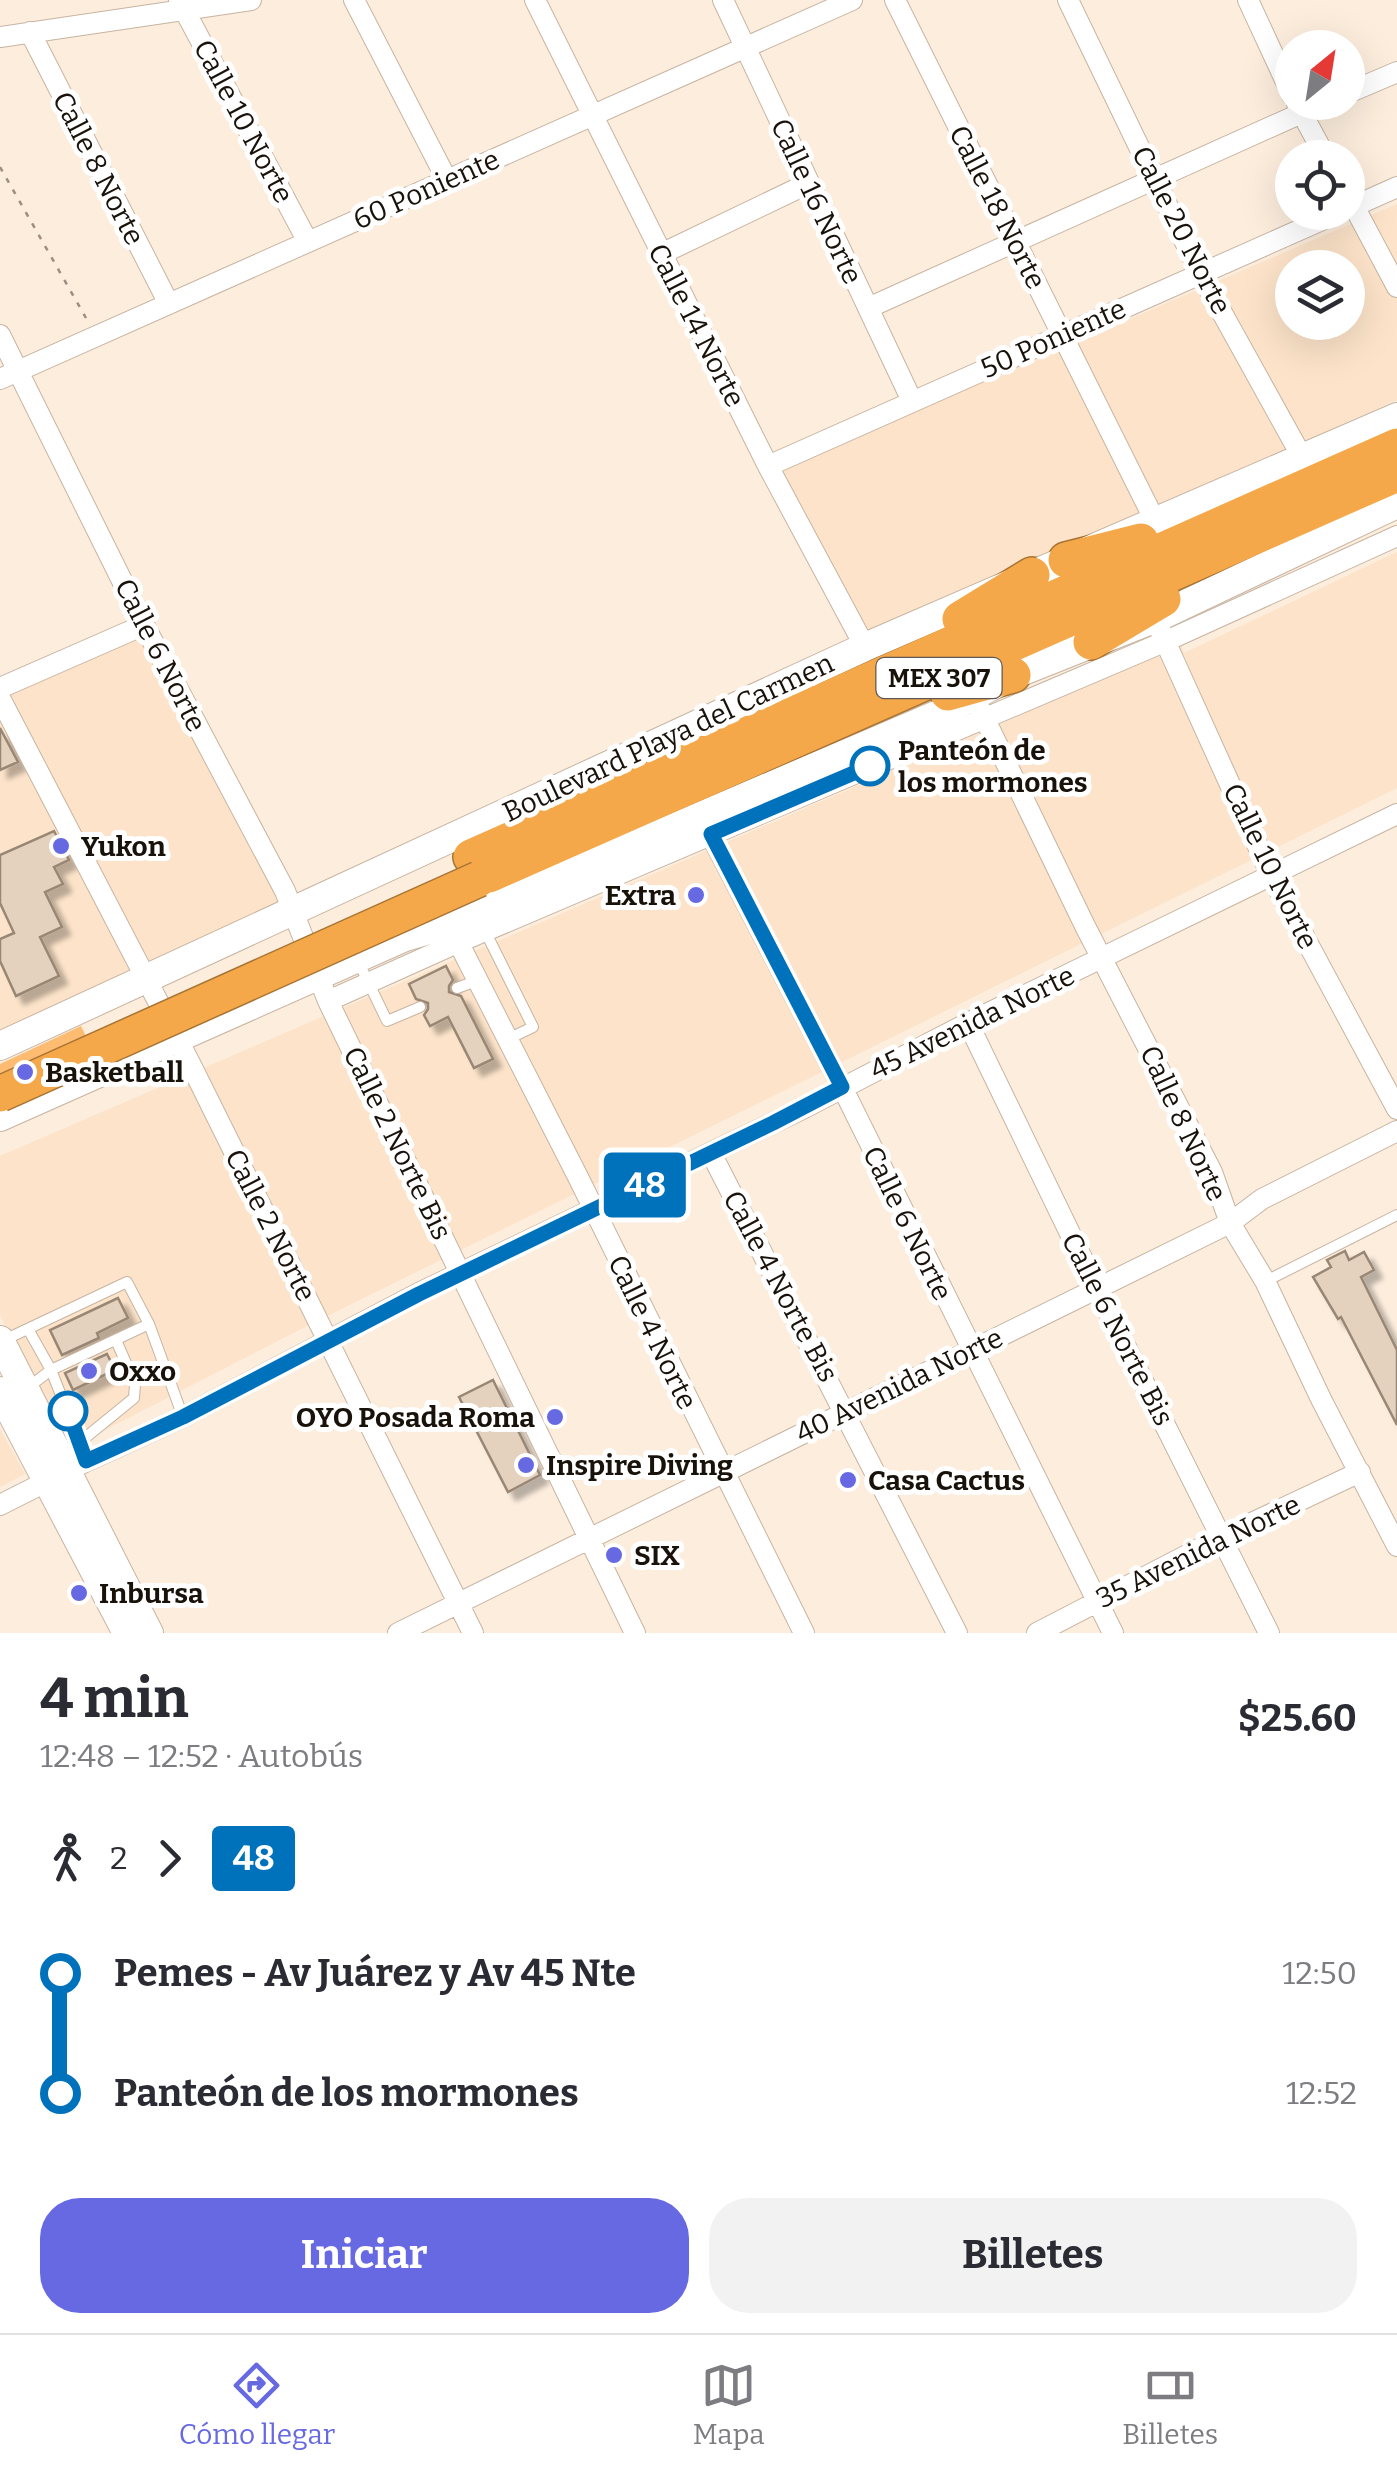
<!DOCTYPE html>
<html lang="es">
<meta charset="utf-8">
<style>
:root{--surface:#fff;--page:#f2f2f3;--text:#2b2b33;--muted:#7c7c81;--line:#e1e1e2;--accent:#6769e3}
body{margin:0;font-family:Bitter,serif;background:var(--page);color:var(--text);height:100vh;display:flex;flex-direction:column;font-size:38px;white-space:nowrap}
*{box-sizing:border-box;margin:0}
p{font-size:32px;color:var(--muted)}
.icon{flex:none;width:55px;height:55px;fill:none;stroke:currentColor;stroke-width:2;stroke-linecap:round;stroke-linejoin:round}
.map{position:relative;height:1633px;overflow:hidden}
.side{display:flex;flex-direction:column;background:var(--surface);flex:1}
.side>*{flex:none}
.badge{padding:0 20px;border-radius:8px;font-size:35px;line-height:65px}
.needle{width:65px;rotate:30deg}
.tools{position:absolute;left:1275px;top:30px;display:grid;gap:20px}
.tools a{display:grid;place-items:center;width:90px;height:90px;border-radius:50%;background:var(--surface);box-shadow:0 10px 40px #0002;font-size:50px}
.map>.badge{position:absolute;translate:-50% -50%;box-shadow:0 0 0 5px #fff}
.legs{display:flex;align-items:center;gap:15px;height:110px;padding:0 40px;font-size:32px}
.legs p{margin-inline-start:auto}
.headline{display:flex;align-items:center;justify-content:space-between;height:170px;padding:0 40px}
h1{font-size:55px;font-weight:700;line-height:75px}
.action{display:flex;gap:20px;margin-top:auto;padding:20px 40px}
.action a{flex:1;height:115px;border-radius:40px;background:var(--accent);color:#fff;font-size:40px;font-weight:700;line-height:115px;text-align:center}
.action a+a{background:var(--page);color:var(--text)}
ul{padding:0 40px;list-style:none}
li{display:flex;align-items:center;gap:35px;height:120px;font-size:38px}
li i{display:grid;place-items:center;width:15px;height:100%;margin:0 12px;background:currentColor}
li i::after{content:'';width:25px;height:25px;margin:-12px;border:8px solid;border-radius:50%;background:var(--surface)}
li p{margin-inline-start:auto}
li:first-child i{background:linear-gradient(#0000 50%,currentColor 0)}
li:last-child i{background:linear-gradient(currentColor 50%,#0000 0)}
.tabs{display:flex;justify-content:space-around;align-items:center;height:140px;border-top:2px solid var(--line);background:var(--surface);font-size:28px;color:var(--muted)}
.tabs a{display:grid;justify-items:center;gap:5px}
.tabs .on{color:var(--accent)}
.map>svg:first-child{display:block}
.built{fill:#fce3c9;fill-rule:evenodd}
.green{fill:#febc72}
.building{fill:#e5d2be;stroke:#998775;stroke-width:2.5;filter:url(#shadow)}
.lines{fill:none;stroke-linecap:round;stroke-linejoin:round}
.lane-casing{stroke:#c7b4a1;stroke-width:12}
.street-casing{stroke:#c7b4a1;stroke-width:22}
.secondary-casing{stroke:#c7b4a1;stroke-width:30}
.highway-casing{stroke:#a87434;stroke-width:38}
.path{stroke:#9a8f82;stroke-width:2.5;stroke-dasharray:5 8;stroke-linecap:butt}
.lane{stroke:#fff;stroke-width:10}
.street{stroke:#fff;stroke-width:20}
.secondary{stroke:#fff;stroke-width:28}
.highway{stroke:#f5a84a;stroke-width:35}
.highway-bridge-casing{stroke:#a87434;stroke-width:38;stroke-linecap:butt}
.highway-bridge{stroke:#f5a84a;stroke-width:35}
.line-1-casing{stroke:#fff;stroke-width:22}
.line-1{stroke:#0072bc;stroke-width:15}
.stop-1-dot{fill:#fff;stroke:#0072bc;stroke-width:5}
.poi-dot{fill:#6769e3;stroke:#fff;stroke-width:4}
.labels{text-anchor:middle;stroke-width:10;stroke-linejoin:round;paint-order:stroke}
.shield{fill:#fff;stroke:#5e5954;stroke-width:2.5}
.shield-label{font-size:25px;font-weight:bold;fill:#19120b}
.street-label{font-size:28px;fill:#19120b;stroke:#fff}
.stop-label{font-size:28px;font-weight:bold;fill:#19120b;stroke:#fff;text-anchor:start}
.poi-label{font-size:28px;font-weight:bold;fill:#19120b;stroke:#fff;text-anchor:start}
</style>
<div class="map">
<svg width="1397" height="1633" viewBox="0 0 1397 1633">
<defs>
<filter id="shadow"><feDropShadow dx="8" dy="8" stdDeviation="2.5" flood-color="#0004"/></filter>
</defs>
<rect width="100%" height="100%" fill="#fceddd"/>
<path class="built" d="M1397,204V400L858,636L772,473ZM1292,268H1348V322H1292Z
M1397,552V788L305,1327L66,1450L0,1315V1156L1181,646L1184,653Z
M142,630L281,902L0,1030V694Z
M0,1429L25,1474L0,1487Z"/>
<path class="green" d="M81,1026L98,1061L0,1104V1064Z"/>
<path class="building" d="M0,728L18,762L0,770Z
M54,831L69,860L54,867L63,884L45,892L62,927L40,937L59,976L16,996L0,961V939L14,933L0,903V855Z
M446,966L453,980L449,986V992L461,996L493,1059L474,1068L448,1017L430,1026L424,1015L428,1009V1003L416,999L409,984Z
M1345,1251L1349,1260L1364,1252L1374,1270L1361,1277L1397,1350V1425L1341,1317L1338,1319L1313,1277L1331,1267L1327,1260Z
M118,1298L128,1318L97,1333L99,1338L62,1355L50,1330Z
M107,1354L115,1370L73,1390L65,1373Z
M493,1380L540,1475L508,1492L459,1397Z"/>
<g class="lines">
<g class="lane-casing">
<path id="lane" d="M485,931L533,1027L508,1039
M358,961L387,1021L420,1007
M457,988L476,981
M1266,1281L1397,1215
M28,1329L51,1370L87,1461
M2,1341L127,1282L149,1324L183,1417
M26,1389L51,1370L149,1324
M60,1453L80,1442L134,1398L135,1384L116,1340"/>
</g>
<g class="street-casing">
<path id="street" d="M179,0L308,242
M354,0L446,178
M535,0L768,466L865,647
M723,0L912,401
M895,0L1155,521
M1068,0L1200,273L1302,457
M1248,0L1292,95
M30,32L169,304
M0,37L251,0
M1348,93L1397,72
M1297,104L1326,158
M1348,195L1397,287
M1348,209L1397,187
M661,254L809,183
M868,308L1326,102
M0,335L144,625L285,891L328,1001L635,1633
M0,379L852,0
M768,466L1340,212
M1160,630L1271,875L1397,1109
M0,688L144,625
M0,698L191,1065L473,1633
M980,709L1085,926L1212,1172L1230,1223L1265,1281L1321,1399L1397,1546
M704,822L842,1087L1113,1633
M452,930L577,1175L804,1633
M328,1001L457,943L1164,642L1397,536
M968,1023L1096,1287L1269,1633
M711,1153L957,1633
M0,1505L87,1461L183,1417L419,1293L804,1108L968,1023L1397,814
M398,1633L1230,1223L1262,1199L1397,1131
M1037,1633L1222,1537L1360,1472"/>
</g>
<g class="secondary-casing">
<path id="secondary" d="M0,1046L865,647L1397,417
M0,1117L405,937L449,924L943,712L1013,675L1156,618L1397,504
M0,1340L149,1633
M0,1391L127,1633"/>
</g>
<g class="highway-casing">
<path id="highway" d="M1066,560L1141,541
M960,619L1032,575
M1091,642L1163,599
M948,693L1013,675
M471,857L1397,446
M489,875L1397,474"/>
</g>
<path class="path" d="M0,167L86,318"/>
<use href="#lane" class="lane"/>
<use href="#street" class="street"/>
<use href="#secondary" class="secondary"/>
<use href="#highway" class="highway"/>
<g class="highway-bridge-casing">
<path id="highway-bridge" d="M0,1094L479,879"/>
</g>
<use href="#highway-bridge" class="highway-bridge"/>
</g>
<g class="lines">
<g class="line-1-casing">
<path id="line-1" d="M68,1411L86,1461L183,1417L419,1294L773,1123L842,1087L711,834L870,766"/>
</g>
<use href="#line-1" class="line-1"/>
</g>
<g class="stop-1-dot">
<circle cx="870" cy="766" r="18"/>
<circle cx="68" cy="1411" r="18"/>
</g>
<g class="poi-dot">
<circle cx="61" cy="846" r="10"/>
<circle cx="696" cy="895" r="10"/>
<circle cx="25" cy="1072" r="10"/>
<circle cx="89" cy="1371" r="10"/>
<circle cx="555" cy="1417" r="10"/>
<circle cx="526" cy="1465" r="10"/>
<circle cx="848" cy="1480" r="10"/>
<circle cx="614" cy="1555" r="10"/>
<circle cx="79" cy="1593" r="10"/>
</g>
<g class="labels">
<rect class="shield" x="876.5" y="658" width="125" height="40" rx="8"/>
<g class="shield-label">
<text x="939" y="687">MEX 307</text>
</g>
<g class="street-label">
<text transform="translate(244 121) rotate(62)" y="10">Calle 10 Norte</text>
<text transform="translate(99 168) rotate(63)" y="10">Calle 8 Norte</text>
<text transform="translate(426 189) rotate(-24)" y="10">60 Poniente</text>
<text transform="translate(817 201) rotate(65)" y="10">Calle 16 Norte</text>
<text transform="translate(998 207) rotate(63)" y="10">Calle 18 Norte</text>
<text transform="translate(1182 230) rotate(63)" y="10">Calle 20 Norte</text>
<text transform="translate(697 325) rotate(63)" y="10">Calle 14 Norte</text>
<text transform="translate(1053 338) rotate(-24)" y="10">50 Poniente</text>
<text transform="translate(161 655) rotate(63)" y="10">Calle 6 Norte</text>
<text transform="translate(668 737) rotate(-25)" y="10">Boulevard Playa del Carmen</text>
<text transform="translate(1271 866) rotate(64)" y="10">Calle 10 Norte</text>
<text transform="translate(972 1022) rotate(-26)" y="10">45 Avenida Norte</text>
<text transform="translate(1184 1123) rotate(65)" y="10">Calle 8 Norte</text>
<text transform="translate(398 1143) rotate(64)" y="10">Calle 2 Norte Bis</text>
<text transform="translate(908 1223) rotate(64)" y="10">Calle 6 Norte</text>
<text transform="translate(271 1225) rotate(63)" y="10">Calle 2 Norte</text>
<text transform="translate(781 1286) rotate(62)" y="10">Calle 4 Norte Bis</text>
<text transform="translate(1118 1329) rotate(63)" y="10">Calle 6 Norte Bis</text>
<text transform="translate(653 1332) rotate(64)" y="10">Calle 4 Norte</text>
<text transform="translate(899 1385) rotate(-26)" y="10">40 Avenida Norte</text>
<text transform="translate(1198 1551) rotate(-26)" y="10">35 Avenida Norte</text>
</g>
<g class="stop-label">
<text x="898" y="760">Panteón de<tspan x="898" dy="32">los mormones</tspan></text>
</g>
<g class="poi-label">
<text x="81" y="856">Yukon</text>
<text x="676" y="905" text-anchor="end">Extra</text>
<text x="45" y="1082">Basketball</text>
<text x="109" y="1381">Oxxo</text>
<text x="535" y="1427" text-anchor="end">OYO Posada Roma</text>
<text x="546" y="1475">Inspire Diving</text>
<text x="868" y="1490">Casa Cactus</text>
<text x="634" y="1565">SIX</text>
<text x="99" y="1603">Inbursa</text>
</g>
</g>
</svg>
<div class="tools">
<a><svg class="needle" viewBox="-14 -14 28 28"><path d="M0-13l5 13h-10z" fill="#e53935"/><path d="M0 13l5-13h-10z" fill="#7c7c81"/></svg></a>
<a><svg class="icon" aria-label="locate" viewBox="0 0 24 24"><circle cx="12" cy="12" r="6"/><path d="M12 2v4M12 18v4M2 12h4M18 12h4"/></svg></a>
<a><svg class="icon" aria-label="layers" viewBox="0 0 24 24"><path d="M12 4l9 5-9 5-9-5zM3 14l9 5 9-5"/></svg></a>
</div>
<b class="badge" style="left:645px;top:1185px;background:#0072bc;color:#fff">48</b>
</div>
<section class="side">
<div class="headline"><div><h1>4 min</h1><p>12:48 – 12:52 · Autobús</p></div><b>$25.60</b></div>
<div class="legs"><svg class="icon" aria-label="walk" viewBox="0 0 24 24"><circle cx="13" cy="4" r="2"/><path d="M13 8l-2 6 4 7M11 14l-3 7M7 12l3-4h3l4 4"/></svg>2<svg class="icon" aria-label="forward" viewBox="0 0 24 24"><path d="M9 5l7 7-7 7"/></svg><b class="badge" style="background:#0072bc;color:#fff">48</b></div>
<ul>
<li><i style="color:#0072bc"></i><b>Pemes - Av Juárez y Av 45 Nte</b><p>12:50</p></li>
<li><i style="color:#0072bc"></i><b>Panteón de los mormones</b><p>12:52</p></li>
</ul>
<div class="action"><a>Iniciar</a><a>Billetes</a></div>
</section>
<nav class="tabs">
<a class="on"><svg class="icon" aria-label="directions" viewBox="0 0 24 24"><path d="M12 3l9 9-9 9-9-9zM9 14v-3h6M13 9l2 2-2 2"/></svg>Cómo llegar</a>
<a><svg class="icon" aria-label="map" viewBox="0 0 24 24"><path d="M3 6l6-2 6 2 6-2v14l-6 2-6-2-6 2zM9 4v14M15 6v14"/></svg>Mapa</a>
<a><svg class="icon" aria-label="tickets" viewBox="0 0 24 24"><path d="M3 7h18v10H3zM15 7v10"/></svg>Billetes</a>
</nav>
